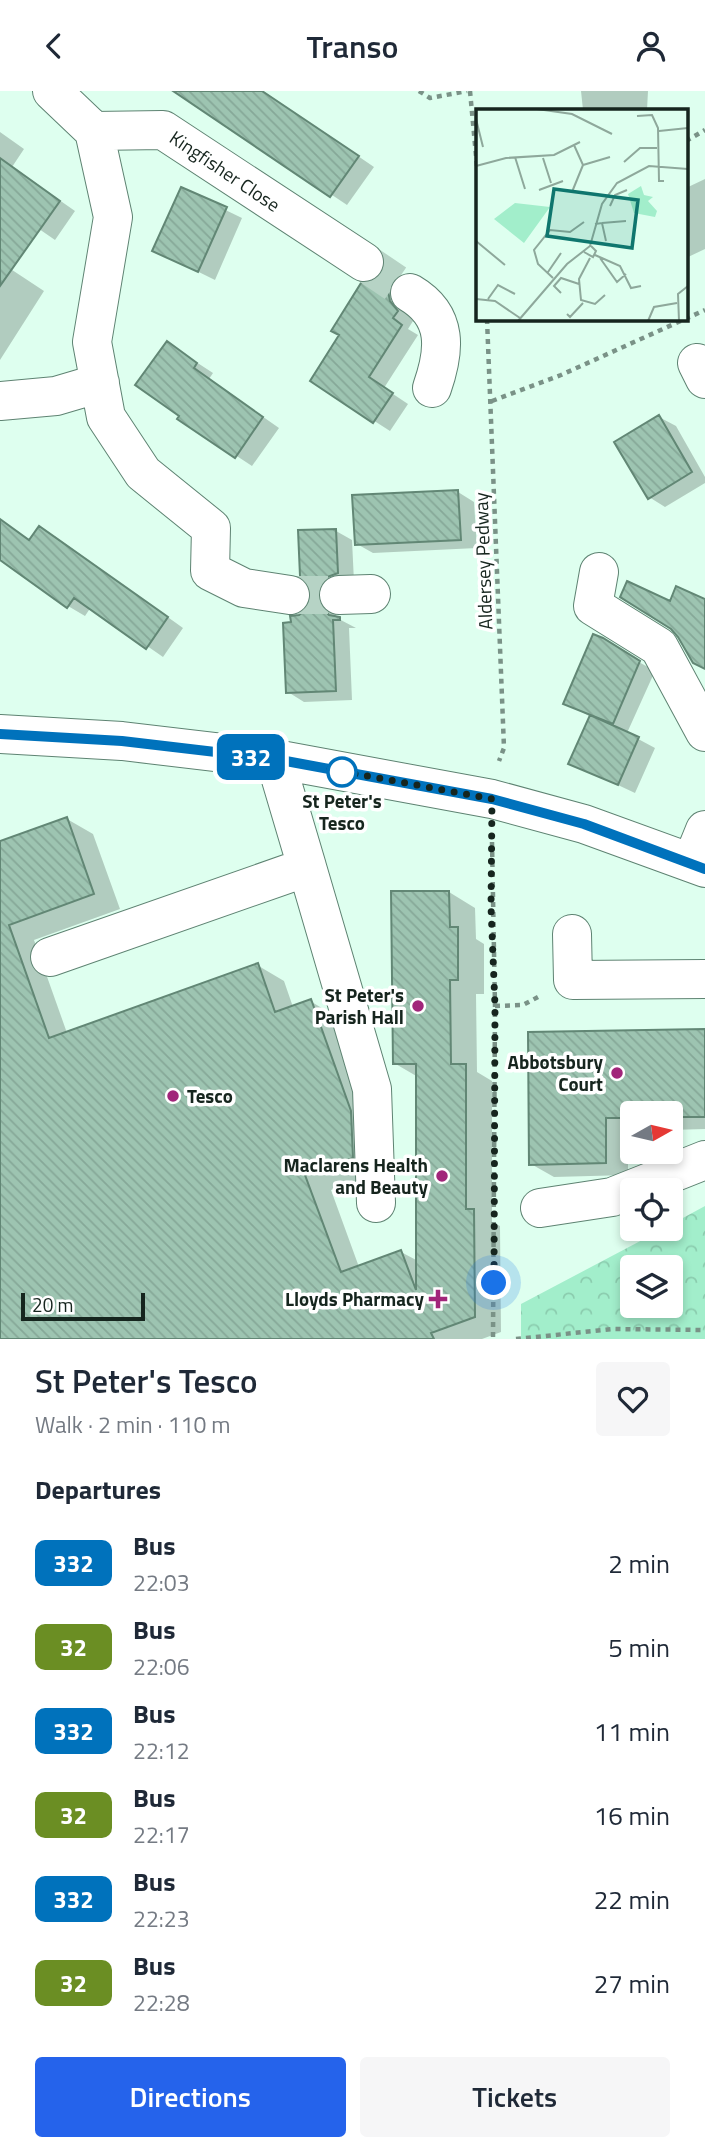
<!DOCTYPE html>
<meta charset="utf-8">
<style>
:root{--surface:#fff;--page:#f6f6f7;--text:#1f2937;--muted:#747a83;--accent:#2563eb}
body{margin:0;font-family:"Titillium Web",sans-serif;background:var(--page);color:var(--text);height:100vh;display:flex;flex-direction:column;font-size:26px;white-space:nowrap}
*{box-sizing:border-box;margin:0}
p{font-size:23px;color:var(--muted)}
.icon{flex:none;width:38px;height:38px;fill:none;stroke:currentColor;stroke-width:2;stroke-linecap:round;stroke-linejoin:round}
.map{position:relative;height:1248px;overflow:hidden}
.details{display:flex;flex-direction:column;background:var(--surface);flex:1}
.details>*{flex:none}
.badge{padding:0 14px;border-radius:10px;font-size:24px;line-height:46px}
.needle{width:46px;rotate:82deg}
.controls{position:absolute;left:620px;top:1010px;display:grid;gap:14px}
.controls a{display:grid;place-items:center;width:63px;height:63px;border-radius:7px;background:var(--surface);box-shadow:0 4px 10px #0003;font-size:35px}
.scale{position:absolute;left:21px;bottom:18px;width:124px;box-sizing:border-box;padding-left:7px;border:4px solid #16251e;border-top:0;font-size:19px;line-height:24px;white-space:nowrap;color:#16251e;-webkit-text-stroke:5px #fff;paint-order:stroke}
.you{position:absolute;width:35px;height:35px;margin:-18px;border:5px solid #fff;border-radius:50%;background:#1a73e8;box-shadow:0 0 0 10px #1a73e833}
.map>.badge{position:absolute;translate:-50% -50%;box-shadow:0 0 0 4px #fff}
h2{padding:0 35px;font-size:26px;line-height:63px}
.round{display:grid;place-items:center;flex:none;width:74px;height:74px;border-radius:7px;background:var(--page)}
.summary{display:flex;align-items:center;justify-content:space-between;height:119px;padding:0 35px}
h1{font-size:33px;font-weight:600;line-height:52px}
.button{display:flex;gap:14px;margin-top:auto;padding:14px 35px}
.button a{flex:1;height:80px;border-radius:7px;background:var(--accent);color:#fff;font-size:28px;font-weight:600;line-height:80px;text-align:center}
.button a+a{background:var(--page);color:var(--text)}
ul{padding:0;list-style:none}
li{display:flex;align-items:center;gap:21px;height:84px;padding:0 35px}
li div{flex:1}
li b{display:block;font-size:26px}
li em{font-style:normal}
li .badge{min-width:77px;font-weight:700;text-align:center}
header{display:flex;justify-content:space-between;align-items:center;height:91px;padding:0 35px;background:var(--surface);font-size:32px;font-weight:600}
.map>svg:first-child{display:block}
.park{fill:url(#park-crowns);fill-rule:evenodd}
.shadow{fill:#0003}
.building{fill:url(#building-back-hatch);stroke:#628775;stroke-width:2}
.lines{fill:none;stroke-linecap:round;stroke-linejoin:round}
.minor-tunnel{stroke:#b6d3c5;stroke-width:38;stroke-dasharray:38 19;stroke-linecap:butt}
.minor-casing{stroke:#5e8372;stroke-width:40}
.path{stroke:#7a9287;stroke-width:4.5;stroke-dasharray:5 5;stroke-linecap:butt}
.minor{stroke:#fff;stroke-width:38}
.line-casing{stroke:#fff;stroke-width:16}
.line{stroke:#0072bc;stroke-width:10}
.walk{stroke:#16251e;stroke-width:7;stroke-dasharray:0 12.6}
.stop-dot{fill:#fff;stroke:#0072bc;stroke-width:3.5}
.poi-dot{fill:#a1257a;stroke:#fff;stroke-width:2.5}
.labels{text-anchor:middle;stroke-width:7;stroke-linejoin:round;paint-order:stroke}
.street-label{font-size:19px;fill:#16251e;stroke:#fff}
.stop-label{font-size:19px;font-weight:bold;fill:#16251e;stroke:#fff}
.poi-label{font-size:19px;font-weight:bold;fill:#16251e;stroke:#fff;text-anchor:end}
.inset-road{fill:none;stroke:#8ea89b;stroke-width:2}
.view{fill:#0f766e;fill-opacity:0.15;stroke:#0f766e;stroke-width:3.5}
.inset-edge{fill:none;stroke:#16251e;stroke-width:3.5}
</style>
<header><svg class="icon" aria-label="back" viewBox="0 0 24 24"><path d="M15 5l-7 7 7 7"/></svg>Transo<svg class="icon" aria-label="person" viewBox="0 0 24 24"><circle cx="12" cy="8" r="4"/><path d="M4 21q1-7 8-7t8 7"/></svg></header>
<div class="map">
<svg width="705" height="1248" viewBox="0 0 705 1248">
<defs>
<pattern id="park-crowns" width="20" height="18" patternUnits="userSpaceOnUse" patternTransform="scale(1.75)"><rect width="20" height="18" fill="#a2eecb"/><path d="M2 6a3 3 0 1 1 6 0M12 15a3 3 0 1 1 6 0" fill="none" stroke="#8bccae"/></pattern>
<pattern id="building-back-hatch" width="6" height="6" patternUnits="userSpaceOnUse" patternTransform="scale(1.75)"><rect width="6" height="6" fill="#9dc4b1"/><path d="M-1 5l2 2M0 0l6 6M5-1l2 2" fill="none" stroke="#86a898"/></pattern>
</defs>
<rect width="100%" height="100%" fill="#deffef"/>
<path class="park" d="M705,1115V1248H521V1213L663,1138H670V1134ZM632,1176H670V1214H632Z"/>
<path class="shadow" d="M177,0H263L374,76L347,114Z
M581,0H648L647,19H583Z
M0,41L24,58L12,76L75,120L55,149L0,111Z
M705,88V158L686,167V97Z
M182,98L242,127L215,189L154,159Z
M0,171L44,200L0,269Z
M391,191L408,201L406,221L413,230L408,238L418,244L384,297L408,313L390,340L312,290Z
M167,252L213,282L209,288L279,337L252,375L179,327L181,324Z
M659,326L676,335L705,386V392L665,416L649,406Z
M458,401L474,411L477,457L373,462L357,453Z
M0,428L31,450L40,437L56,446L183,537L163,566L91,516L85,525L68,515L0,467Z
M336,440L352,449L354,491L333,514L337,527L356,537H349L352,609L304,611L288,601L292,533L308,519Z
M594,546L655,580L627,642L655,657L635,702L571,672L591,626L566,613Z
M67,728L93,743L120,818L34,849L67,942L257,874L284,890L293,916L310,910L337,926L379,1082L331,1099L359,1176L401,1161L418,1170V986L394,972L449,801L475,817L476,848L484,853V903H476L477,981L492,990V1131L500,1135L501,1241L482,1248H0V752Z
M705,940V1038L670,1039V1022H632V1039L628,1040V1084L554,1086L531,1073Z"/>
<path class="building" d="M173,0H262L359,65L330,106Z
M0,67L60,110L0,195Z
M181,96L227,116L198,181L152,160Z
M380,185L392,190L388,200L390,210L398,220L393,227L402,234L369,286L393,302L373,332L310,290L339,244L331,240L361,192L373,191Z
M167,250L197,272L194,277L263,326L235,367L177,328L179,325L135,294Z
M659,324L692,381L648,408L614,351Z
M458,399L461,449L355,454L352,404Z
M0,428L29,449L39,435L168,526L146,558L74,507L67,517L0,469Z
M336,438L338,482L327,486L320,493L317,504L321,516L329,524L340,526V529H333L336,600L286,602L283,532L291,531L290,525L299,524L307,518L312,507L310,495L300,485L298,439Z
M627,490L670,510L676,495L705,508V578L693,572L678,546L671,538L620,506Z
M593,543L603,547L640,570L613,633L563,613Z
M590,624L639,646L618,694L568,673Z
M67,726L94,803L9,834L49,947L258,872L275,921L311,908L351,1020L353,1067L305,1084L341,1181L401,1159L416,1199V973H393L391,800H449L450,836H458V889H450L451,973H466V1118H474L475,1226L431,1242L434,1248H0V750Z
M705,938V1026H670V1022H632V1027H606V1072L529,1074L528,941Z"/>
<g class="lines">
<path class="minor-tunnel" d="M364,171L410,202
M290,504H339"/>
<g class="minor-casing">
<path id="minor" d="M52,0L94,40L113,126L92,251L106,326L143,382L211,437L210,480L244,497L290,504
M94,40L163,39L364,171
M410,202C449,225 445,260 432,297
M697,272L705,288
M0,310L56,305L100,292
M599,481L593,515L659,556L705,641
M339,504L371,503
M0,643L122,650L275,668L492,708L584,733L705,777
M692,771L705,739
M307,776L372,998L376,1112
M572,843L573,889L705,888
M50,866L307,776L275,668
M540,1117L612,1106L705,1069"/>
</g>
<path class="path" d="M419,0L430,7L467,0
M470,0L477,75
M686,50L705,39
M487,228L504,657L499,670
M492,310L561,284L705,219
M492,751L495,915L493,1248
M495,915L523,914L538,906
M516,1248L613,1238L705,1239"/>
<use href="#minor" class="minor"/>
</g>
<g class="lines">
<g class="line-casing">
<path id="line" d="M0,643L122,650L275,668L492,708L584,733L705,778"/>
</g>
<use href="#line" class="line"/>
<path class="walk" d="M342,681L330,678L492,708L491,816L495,915L494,1192"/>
</g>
<circle class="stop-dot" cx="342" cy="681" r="14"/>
<g class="poi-dot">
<circle cx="418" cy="915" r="7"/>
<circle cx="617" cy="982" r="7"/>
<circle cx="173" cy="1005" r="7"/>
<circle cx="442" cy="1085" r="7"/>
<path d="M434.5 1197.5h7v7h7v7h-7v7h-7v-7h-7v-7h7z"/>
</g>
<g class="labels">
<g class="street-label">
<text transform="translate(225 80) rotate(34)" y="7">Kingfisher Close</text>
<text transform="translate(483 470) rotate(-92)" y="7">Aldersey Pedway</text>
</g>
<g class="stop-label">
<text x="342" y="717">St Peter's<tspan x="342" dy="22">Tesco</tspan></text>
</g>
<g class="poi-label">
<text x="404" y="911">St Peter's<tspan x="404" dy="22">Parish Hall</tspan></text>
<text x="603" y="978">Abbotsbury<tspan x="603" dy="22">Court</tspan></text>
<text x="187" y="1012" text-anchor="start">Tesco</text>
<text x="428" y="1081">Maclarens Health<tspan x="428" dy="22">and Beauty</tspan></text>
<text x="424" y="1215">Lloyds Pharmacy</text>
</g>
</g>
<g transform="translate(476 18)">
<rect width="212" height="212" fill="#deffef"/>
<path d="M165,77L168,86L177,88L172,92L181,102L179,108L158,104L152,85ZM39,94L74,98L48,134L18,110Z" fill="#a2eecb"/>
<path class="inset-road" d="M61,0L96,5L136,25M161,7L176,6L182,19L183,72H188M0,10L7,38M183,22L212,19M98,36L107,56L134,48M39,48L49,80M67,49L75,74M148,53L164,39H181M0,57L30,49L78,46L104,33M63,81L87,72M96,83L107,56M134,97L139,86L151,81M126,114L150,112M119,115L126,114L130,132M0,132L29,156M108,143L117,148L120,142L115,137M119,146L144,157L155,179L165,177M114,149L103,170L105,191L119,195L129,186M124,149L141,173L150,165M72,163L85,144M77,169L62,155L58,141L74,121L94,123L108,113M85,184L78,177L85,169L103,175M0,190L19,192L44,209M12,190L22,176L39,185M91,205L94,208L107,194M42,212L91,155L114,137L126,95L141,74L173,57L212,60M172,212L178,198L201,194M203,212L202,185L212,177"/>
<path class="view" d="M78,80L162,91L156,139L71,127Z"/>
<rect width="212" height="212" class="inset-edge"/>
</g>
</svg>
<div class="controls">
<a><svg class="needle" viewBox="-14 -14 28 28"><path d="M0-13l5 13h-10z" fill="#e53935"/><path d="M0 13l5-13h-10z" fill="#747a83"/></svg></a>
<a><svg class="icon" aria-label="locate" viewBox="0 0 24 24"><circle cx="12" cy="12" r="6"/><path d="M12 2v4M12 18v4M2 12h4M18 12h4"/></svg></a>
<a><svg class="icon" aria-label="layers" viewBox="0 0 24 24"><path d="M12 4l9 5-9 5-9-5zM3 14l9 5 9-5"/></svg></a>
</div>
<div class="scale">20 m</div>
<div class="you" style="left:494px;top:1192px"></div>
<b class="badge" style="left:251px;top:666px;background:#0072bc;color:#fff">332</b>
</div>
<section class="details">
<div class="summary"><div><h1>St Peter's Tesco</h1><p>Walk · 2 min · 110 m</p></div><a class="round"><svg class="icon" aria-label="heart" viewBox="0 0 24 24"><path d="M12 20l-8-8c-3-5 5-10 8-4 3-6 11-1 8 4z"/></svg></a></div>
<h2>Departures</h2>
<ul>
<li><span class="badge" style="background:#0072bc;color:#fff">332</span><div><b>Bus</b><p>22:03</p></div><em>2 min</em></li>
<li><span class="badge" style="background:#6b8e23;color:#fff">32</span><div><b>Bus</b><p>22:06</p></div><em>5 min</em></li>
<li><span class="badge" style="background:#0072bc;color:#fff">332</span><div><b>Bus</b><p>22:12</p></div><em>11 min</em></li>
<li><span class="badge" style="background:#6b8e23;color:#fff">32</span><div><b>Bus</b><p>22:17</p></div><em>16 min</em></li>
<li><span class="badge" style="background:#0072bc;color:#fff">332</span><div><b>Bus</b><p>22:23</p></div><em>22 min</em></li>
<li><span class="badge" style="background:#6b8e23;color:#fff">32</span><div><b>Bus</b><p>22:28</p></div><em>27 min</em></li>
</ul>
<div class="button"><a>Directions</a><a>Tickets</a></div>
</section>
